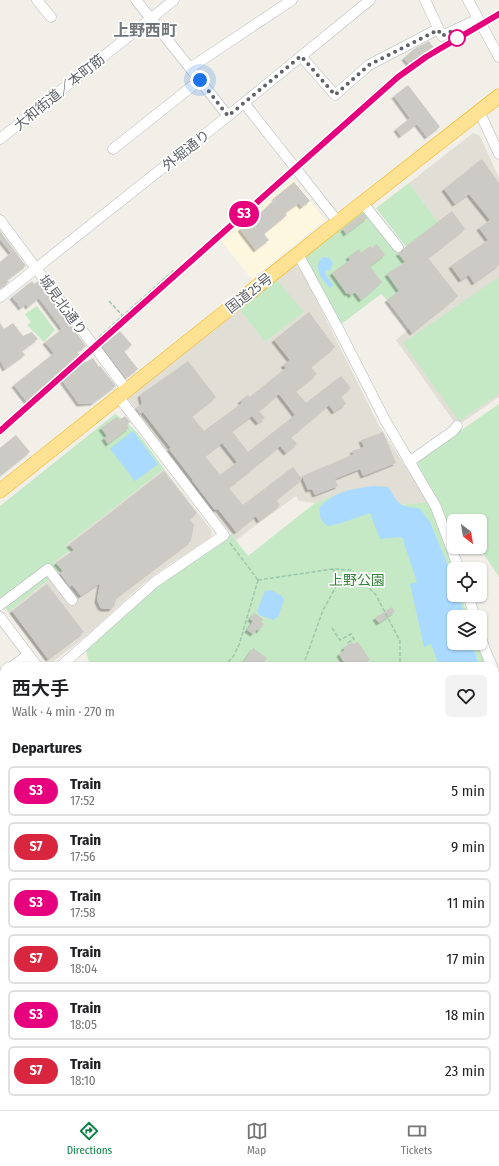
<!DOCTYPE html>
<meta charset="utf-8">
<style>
:root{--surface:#fff;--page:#f2f2f2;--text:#202124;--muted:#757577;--line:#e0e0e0;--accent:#0b8043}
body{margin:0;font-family:"Fira Sans Condensed","Noto Sans JP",sans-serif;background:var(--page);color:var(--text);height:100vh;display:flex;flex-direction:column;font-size:15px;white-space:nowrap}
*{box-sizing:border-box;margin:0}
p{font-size:13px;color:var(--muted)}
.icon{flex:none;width:22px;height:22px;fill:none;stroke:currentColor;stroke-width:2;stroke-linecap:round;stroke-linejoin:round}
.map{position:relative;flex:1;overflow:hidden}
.side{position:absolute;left:0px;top:662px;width:499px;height:448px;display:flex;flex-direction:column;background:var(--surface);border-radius:12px 12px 0 0;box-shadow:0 1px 3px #0004}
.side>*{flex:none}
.badge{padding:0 8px;border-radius:13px;font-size:14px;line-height:26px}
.needle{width:26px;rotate:149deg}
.buttons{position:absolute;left:447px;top:514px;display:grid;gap:8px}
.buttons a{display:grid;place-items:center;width:40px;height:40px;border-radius:6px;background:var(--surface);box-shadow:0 1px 3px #0004;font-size:20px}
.you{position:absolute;width:20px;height:20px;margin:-10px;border:3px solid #fff;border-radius:50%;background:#1a73e8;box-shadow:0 0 0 6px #1a73e833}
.map>.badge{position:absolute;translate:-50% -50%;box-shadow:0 0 0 2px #fff}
h2{padding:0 12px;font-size:15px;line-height:36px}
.round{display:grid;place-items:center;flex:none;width:42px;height:42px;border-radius:6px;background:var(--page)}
.head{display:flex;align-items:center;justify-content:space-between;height:68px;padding:0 12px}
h1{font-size:19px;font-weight:600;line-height:30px}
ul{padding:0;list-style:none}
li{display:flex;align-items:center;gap:12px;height:50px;margin:0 8px 6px;padding:0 4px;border:2px solid var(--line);border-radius:6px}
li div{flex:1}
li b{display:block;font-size:15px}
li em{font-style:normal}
li .badge{min-width:44px;font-weight:700;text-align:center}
.tab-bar{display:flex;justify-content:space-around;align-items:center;height:56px;border-top:1px solid var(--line);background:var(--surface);font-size:11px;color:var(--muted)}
.tab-bar a{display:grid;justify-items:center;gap:2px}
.tab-bar .on{color:var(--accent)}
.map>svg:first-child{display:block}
.commercial{fill:#fef7e0}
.education{fill:#e1ded6}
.green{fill:#c5e8c5}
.water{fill:#aadaff}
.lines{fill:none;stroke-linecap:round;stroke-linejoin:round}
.stream{stroke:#aadaff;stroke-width:2.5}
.building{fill:#cccac5;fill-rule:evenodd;filter:url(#shadow)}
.minor-casing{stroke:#b5b8bc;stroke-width:11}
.highway-casing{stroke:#f9ab00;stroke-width:15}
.path{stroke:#9cc7a9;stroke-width:1.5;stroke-dasharray:4 2;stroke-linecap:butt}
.minor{stroke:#fff;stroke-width:10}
.highway{stroke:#fde293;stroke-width:14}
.rail{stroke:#b6b7b8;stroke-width:2.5;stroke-dasharray:1 5;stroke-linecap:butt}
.line-casing{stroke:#fff;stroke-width:9}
.line{stroke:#e6007e;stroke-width:6}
.walk{stroke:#5f6368;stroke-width:4;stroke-dasharray:0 7.2}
.stop-dot{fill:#fff;stroke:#e6007e;stroke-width:2}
.labels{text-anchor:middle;stroke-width:3.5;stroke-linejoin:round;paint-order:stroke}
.street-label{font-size:14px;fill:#5f6368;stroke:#fff}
.park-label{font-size:14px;fill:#348238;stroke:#fff}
.quarter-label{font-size:16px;font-weight:bold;fill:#70757a;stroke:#fff}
</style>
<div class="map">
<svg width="499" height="1110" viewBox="0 0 499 1110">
<defs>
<filter id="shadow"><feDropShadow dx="-2.5" dy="2.5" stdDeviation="0" flood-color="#0004"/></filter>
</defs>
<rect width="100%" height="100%" fill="#f1efe8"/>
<path class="commercial" d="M293,179L325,220L252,279L221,241Z"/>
<path class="education" d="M473,133L480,136L499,178V397L457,426L396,340L409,329L387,300L416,277L398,253L438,222L409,183Z
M299,265L378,424L428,502L399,505L388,487L359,488L335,495L315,503L299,501L296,496L236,540L138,418L141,416L127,398L239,309L265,342L303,312L277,280L295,266Z
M164,469L212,531L211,537L160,571L143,584L86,636L49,665L8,612L60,571L54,562L71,551L66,545Z
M0,961L4,968V1062L0,1065Z"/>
<path class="green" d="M409,183L438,222L406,247L376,208Z
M363,210L417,277L387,300L381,294L340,325L304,258Z
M499,277V394L459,421L403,343Z
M277,280L304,312L265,342L239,309Z
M37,306L55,330L44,342L27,325L31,322L25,314Z
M499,404V577L479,547H480V521H454V529H449L417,465L421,458Z
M115,414C136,426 150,450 164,469L66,545L71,550L54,562L61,570L8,612L0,601V506Z
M380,486L388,487L399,505L428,502L432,509L447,553L454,567V595H463L464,605L470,617H454V643H478L488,666H90L86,651L131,606L231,534L248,556L315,503L335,495L359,488Z
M495,689L499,696V821L495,824Z
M4,1074V1106H155L150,1110H0V1077Z"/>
<path class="water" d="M323,257L329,258L333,263L330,270L325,271L326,275L333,285L330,288C322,280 312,267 323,257Z
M133,431L158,464L135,481L110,449Z
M373,486L388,487C399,503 397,507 419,508L430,522L450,571L454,583V595H458L465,617H454V643H472L479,666H439L431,644L424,647L410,584L417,582L402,537L380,539L370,513L338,524L328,526C320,521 319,516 320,507C335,491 352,489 373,486Z
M271,590L282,596L284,600L278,617L273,620L259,615L257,611L265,591Z"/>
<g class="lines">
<path class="stream" d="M328,1110L333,1106"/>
</g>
<path class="building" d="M429,41L434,48L409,64L404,58L414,49Z
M408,85L440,127L427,137L417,124L401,136L396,129L410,118L394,96Z
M482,159L499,183V265L474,283L469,275L461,280L451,266L488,240L479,228L490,220L469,194L455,204L444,189Z
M294,182L310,201L302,207L299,203L285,213L287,215L264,234L269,240L256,250L240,229L256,217L275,199L274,198Z
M452,211L465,229L428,258L458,296L412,333L387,300L399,291L387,274L405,262L398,253L402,252L404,248Z
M363,213L367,218L346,234L343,229Z
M0,231L26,266L7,280L9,282L0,288V262L11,253L0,239Z
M377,244L385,255L370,266L382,282L361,300L355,292L351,296L349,293L347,294L332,273L350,260L348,257L359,249L361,253L370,246L372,248Z
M32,281L34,284L38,281L86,346L77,352L86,362L93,358L99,367L100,366L116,386L93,403L79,404L59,376L27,402L14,385L54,353L45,342L62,329L39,298L28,307L26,304L21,308L12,297Z
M309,312L335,347L311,367L317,374L296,391L306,403L341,376L351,388L341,396L346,404L334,412L329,405L291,437L297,444L286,453L280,446L229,488L243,505L293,467L302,479L276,500L280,505L259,521L256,516L236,532L218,509L215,510L192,480H193L169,449L171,448L143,412L140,414L136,408L142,404L140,395L188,361L216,397L192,416L204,431L242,403L240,401L248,395L250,397L286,368L283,365L290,360L274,340ZM279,394L295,415L248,452L232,431L252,416L258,423L265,418L259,411ZM222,443L237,462L220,475L205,456Z
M0,323L4,329L13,323L23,336L32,332L38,339L22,351L25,355L5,369L0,360Z
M120,331L132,345L124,351L138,369L126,378L102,346Z
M125,416L130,422L126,425L129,428L108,444L104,438L107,436L101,428L117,417L120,420Z
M383,432L396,463L363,476L360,469L335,479L338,486L315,495L312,489L308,490L302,476L354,454L352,451L364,447L361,440Z
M16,435L30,452L0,476V448Z
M164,471L197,513L190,519L194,525L191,541L117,597L114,606L111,609H103L100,607L97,600L100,583L81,596L72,585L70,587L60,573L63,571L56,563L74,550L69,545Z
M47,584L84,632L48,659L12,611Z
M392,607L395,612L379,623L375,618Z
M254,613L263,619L261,622L264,624L259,631L257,629L253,634L247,630L253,621L250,619Z
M352,642L353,644L358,642L370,660L360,666H346L339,654L345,650L343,648Z
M253,648L267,658L262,666H241Z"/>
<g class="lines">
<g class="minor-casing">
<path id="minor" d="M37,0L51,17
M136,0L228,116
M425,0L442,36L478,19
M468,0L499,57
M301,56L335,95L369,65L438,29
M190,68L292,0
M244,103L338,222
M479,111L499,154
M0,139L174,0
M113,149L200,80
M362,202L398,247
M0,220L126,389
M298,254L339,330L385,420L436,507L459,569
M0,297L228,116L370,0
M409,462L453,431L457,426
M468,595L475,617
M0,605L48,569L72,600
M0,617L37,666
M480,634L485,650L492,666
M13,666L28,655
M61,666L155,582L224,535L118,396
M495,674L499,687
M0,676L4,673
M0,696L4,701
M0,715L4,712
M0,735L4,732
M0,846L4,852
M495,852L499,847
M0,893L4,904
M495,977L499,984
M495,1034L499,1032
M281,1106L283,1110
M479,1106L481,1110
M163,1110L184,1106
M304,1110L309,1106"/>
</g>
<g class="highway-casing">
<path id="highway" d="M0,491L338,222L499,96"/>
</g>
<path class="path" d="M109,301L123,316
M99,337L174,270
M230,543L258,580
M258,580L333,569L351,570L376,595L400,641V665L399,666
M332,628L340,640L351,634L354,639L347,643L348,644
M224,666L233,657L239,645L258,580
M303,666L323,610L339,581L333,569
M495,701L499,710
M495,724L499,717
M495,786L499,783"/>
<use href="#minor" class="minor"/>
<use href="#highway" class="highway"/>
<path class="rail" d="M0,431L398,77L426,57L499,14"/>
</g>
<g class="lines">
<g class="line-casing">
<path id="line" d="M0,431L398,77L426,57L499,14"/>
</g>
<use href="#line" class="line"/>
<path class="walk" d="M200,80L228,116L301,56L335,95L369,65L438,30L442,36L454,30L457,38"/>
</g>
<circle class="stop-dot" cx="457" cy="38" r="8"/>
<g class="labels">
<g class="street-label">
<text transform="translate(59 92) rotate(-39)" y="5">大和街道／本町筋</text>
<text transform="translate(186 150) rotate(-38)" y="5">外堀通り</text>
<text transform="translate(249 293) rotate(-38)" y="5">国道25号</text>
<text transform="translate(63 305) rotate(54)" y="5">城見北通り</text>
</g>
<g class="park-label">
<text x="357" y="585">上野公園</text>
</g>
<g class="quarter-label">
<text x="145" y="36">上野西町</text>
</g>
</g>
</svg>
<div class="buttons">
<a><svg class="needle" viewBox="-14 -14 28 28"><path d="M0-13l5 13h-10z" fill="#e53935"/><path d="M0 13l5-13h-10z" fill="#757577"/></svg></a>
<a><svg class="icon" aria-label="locate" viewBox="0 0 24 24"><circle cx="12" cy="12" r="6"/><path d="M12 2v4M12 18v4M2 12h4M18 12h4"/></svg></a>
<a><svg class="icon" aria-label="layers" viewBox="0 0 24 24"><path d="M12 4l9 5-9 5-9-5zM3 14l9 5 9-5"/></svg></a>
</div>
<div class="you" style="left:200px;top:80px"></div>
<b class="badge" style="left:244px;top:214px;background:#e6007e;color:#fff">S3</b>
<section class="side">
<div class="head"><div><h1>西大手</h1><p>Walk · 4 min · 270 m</p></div><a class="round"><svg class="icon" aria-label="heart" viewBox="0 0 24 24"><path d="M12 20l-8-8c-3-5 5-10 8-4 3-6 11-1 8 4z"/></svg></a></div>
<h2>Departures</h2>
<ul>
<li><span class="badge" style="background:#e6007e;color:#fff">S3</span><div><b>Train</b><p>17:52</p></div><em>5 min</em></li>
<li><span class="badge" style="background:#d7263d;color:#fff">S7</span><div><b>Train</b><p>17:56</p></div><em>9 min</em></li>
<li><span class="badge" style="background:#e6007e;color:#fff">S3</span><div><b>Train</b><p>17:58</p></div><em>11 min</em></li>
<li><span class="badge" style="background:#d7263d;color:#fff">S7</span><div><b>Train</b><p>18:04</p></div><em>17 min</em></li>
<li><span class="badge" style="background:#e6007e;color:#fff">S3</span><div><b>Train</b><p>18:05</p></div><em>18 min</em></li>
<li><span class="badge" style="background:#d7263d;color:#fff">S7</span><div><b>Train</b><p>18:10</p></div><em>23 min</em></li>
</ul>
</section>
</div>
<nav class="tab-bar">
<a class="on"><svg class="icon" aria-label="directions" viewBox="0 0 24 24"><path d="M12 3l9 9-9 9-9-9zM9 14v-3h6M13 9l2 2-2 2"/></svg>Directions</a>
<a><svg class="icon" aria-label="map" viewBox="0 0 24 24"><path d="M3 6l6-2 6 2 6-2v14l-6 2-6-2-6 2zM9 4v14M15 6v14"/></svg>Map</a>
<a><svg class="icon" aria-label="tickets" viewBox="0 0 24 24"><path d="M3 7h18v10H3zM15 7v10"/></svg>Tickets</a>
</nav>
